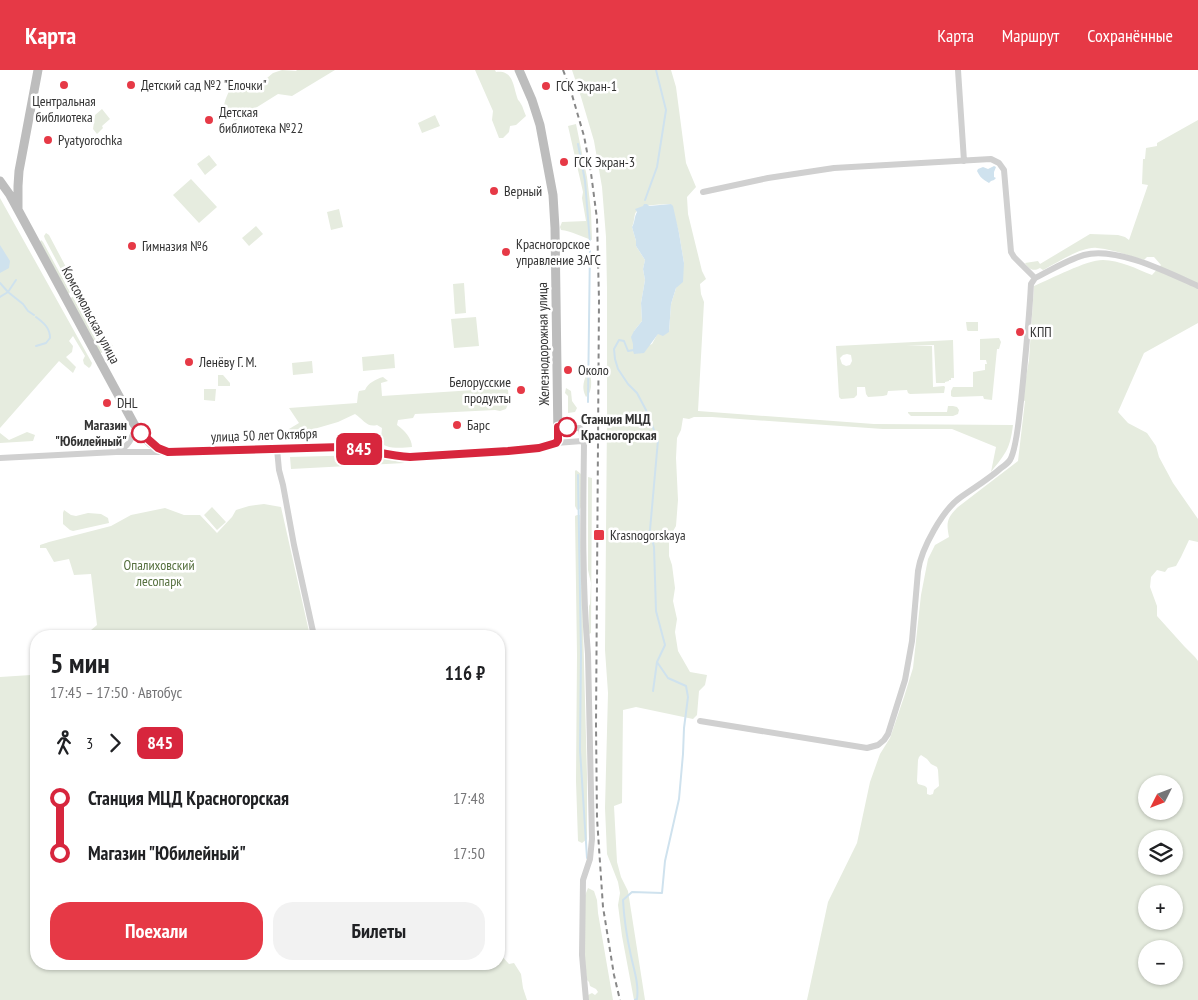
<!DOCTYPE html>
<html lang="ru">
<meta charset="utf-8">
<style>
:root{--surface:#fff;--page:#f2f2f2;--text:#202124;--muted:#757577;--accent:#e63946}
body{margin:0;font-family:"PT Sans Narrow",sans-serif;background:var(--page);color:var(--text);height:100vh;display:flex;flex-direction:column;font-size:19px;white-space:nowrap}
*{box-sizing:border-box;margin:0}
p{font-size:16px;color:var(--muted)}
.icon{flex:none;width:28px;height:28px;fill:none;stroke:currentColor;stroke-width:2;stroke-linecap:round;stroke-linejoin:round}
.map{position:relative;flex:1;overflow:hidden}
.details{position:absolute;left:30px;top:560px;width:475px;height:340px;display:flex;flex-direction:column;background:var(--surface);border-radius:20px;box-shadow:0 1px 4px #0004}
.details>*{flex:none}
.badge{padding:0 10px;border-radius:8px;font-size:18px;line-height:32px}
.needle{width:32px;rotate:228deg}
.controls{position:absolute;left:1138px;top:705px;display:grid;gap:10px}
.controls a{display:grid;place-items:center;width:45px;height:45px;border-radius:50%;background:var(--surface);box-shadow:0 1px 4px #0004;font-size:25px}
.map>.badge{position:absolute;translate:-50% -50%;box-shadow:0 0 0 2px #fff}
.legs{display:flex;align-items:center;gap:8px;height:55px;padding:0 20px;font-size:16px}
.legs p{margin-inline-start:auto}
.overview{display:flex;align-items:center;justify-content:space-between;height:85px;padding:0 20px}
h1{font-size:28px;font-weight:800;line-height:38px}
.button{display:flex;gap:10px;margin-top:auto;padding:10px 20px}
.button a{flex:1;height:58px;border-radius:20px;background:var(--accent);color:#fff;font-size:20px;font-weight:800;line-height:58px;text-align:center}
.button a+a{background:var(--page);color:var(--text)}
ul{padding:0 20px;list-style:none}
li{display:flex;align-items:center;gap:18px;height:55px;font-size:19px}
li i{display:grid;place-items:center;width:8px;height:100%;margin:0 6px;background:currentColor}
li i::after{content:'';width:12px;height:12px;margin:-6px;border:4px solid;border-radius:50%;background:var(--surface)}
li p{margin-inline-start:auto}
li:first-child i{background:linear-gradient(#0000 50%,currentColor 0)}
li:last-child i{background:linear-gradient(currentColor 50%,#0000 0)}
header{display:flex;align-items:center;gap:30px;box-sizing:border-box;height:70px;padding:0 25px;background:var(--accent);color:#fff}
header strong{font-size:24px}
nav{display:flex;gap:28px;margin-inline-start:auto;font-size:18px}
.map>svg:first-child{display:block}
.green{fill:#e6ecdf;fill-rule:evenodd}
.water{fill:#cfe2ee}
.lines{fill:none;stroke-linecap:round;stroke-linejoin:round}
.stream{stroke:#cfe2ee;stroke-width:2}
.street{stroke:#d0d0d0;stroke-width:6}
.secondary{stroke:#bdbdbd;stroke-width:9}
.rail{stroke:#888;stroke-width:2;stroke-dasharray:5 4;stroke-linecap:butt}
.line-1-casing{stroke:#fff;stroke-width:11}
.line-1{stroke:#d7263d;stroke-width:8}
.poi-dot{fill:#e63946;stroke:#fff;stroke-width:2}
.stop-1-dot{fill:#fff;stroke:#d7263d;stroke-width:2.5}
.labels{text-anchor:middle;stroke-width:5;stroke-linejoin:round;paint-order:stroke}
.poi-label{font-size:14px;fill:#333;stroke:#fff;text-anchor:start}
.street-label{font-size:14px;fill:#333;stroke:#fff}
.stop-label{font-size:14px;font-weight:bold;fill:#333;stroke:#fff;text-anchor:start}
.park-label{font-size:14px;fill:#56703f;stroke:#fff}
</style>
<header>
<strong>Карта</strong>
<nav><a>Карта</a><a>Маршрут</a><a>Сохранённые</a></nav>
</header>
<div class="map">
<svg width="1198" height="930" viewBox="0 0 1198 930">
<rect width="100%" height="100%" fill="#fff"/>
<path class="green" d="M282,0L296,1L297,0H335L292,26L278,24L235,51C222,39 222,37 229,21L234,19L239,22L249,16L261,13L273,3Z
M475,0H495L496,2C513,0 513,15 517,27C518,31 519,30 521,34C523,37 524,42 526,46L516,55L510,56L509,62L503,68H499L492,50L493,41Z
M572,0H671L676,17L686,93L696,117L687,127L688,144L702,201L706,209L700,214L701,224L704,232L698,341L874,354L1013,355C1010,379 1006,383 991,402L996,377L952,359H883L712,347H694L689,349L683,348L681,360L677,368L676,388L678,430L676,456L672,463L669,473V486L672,495L675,518L673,531L677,549L675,562L678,581L690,602L707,605L705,615L699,621L697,645L693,649L636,637L623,640L622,733L614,736L617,792L621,807L628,821L645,930H634L622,866L618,835L620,823L618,812L607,784L605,738L608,623L605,580L607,348V218L606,167L602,117L594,71L581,27ZM671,134L679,163L684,193L671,234L669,262L658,263L652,274L633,281L634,261L642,251L641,233L645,210L643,199L645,190L636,176V171L632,157C634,153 634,148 635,144C640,133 660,135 671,134Z
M102,39L110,49L102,56L103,58L97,64L93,59L95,45Z
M435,45L440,56L422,63L418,53Z
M1198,50V253L1144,283L1118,342L1128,353L1147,363L1156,376L1159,387L1173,413L1198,449V472L1189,470L1181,487L1176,496L1168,498L1165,502L1157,500L1151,507L1150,517L1157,536V546L1184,576L1195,587L1198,591V930H807L828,832L857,773L870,712L880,684L890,668L904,627L913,598L921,525L928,489L935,475L949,467C946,452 947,448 958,437L1018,391L1025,331L1022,330L1029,290L1034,216C1051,209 1086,190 1103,190C1119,190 1137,199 1152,205L1161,195L1154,187H1147L1144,190C1130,186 1111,179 1097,178C1082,176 1057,193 1043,200L1040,198C1033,202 1029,199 1025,193L1038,191L1040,194L1090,164L1118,165L1125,167L1129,170L1148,115L1142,114L1143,89H1145L1146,78L1157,76V73ZM921,685L927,689L931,694L937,697L938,700L939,716L934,720L933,724L930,725L927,724V718L925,716L918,714L917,711L918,690L919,687ZM1146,714H1174V741H1146ZM1146,769H1174V796H1146ZM1146,824H1174V851H1146ZM1146,879H1174V906H1146Z
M576,54L587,107L591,141L592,170C582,167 571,161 561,160L560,157L562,152L586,151L582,128L583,122L568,56Z
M209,85L217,95L205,105L197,94Z
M191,109L217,137L199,153L173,125Z
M0,128L92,293L91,296L89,298L84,294L83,290L85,286L73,266L69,271L73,276L72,282L66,287L76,297L73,303L59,291L0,358Z
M339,139L343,157L331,160L327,142Z
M256,156L263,164L249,176L242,168Z
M46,163L49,165L76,216L74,218H71L45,169L44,166Z
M41,170L43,172L70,222L68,224L40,172Z
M464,213L466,243L455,244L453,214Z
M80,222L103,263L113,276L104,280L76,227V225Z
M73,227L103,282L99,284L70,228Z
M476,247L479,276L454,278L451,249Z
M966,252H978V261H968L967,260Z
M999,268L1001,272L999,279H997L992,330L984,329L983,326L953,327L951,326V321L953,317H973V302L985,300V294H987L986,290H980V269Z
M953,270L954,308H951V310H949V311L945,312V313H936L934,275L906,276H932L933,317L944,316L945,317L944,323L910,324L908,323L907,320L888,321L887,325L883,326L868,327L866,324L865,317H857V325L854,328L841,329L839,327L836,276ZM847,284L851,285L852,291L850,295L846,296L842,294L840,288L843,285Z
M394,284L395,298L363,301L362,287Z
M312,291L313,303L293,305L292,293Z
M587,302L590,304C592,311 592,323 586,327C581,317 584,312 587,302Z
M218,305H223L230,313V316H218Z
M383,307L388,311L381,313L382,326L505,318L508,320L509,331L506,339L500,341L495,340L415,344L413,348L398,350L397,355C404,360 412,368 412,377C401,378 383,380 378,369L381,368L382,358L377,355C367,358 363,349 355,344L338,352L290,366L287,365L289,359L299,353L289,338L357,333L358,324L359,321L365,320C368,313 376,309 383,307Z
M566,318L571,321L572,331L577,338L575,342L568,343V326L565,323Z
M204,319H216L215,331L204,330Z
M948,336H953L957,337L959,340L958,344L953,346H911L908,343V342H947Z
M27,362L35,365L33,371L0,373V363L9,370Z
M365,385L405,393L291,399L290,387Z
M576,400L581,404V437L580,439L577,440L575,436V401Z
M588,407L592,408L591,563L589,564V536L590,534L591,513L588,500Z
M264,434L281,437L310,566H84L97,555L91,504L74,505L69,489L54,492L46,478H40V475L49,472L111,456L131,445L165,438L184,445H200L217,463L232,447L236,440L249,436Z
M212,437L226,452L217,460L204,445Z
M64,440L71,445L76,446L88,443L101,444L108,448L109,453L73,461L70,460L63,454V443Z
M577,445H580L587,705V769L582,773L578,771L576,711L577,585L575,446Z
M36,602V894H499V883L509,894L514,893L521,904L523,918L527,930H0V607L31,605Z
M588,818L594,821L597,830L598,843L613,930H588V925L592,923L595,925L598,922L596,919L590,916L589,912L587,910L585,893L584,828Z"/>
<path class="water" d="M994,96L996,97L994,102V107L996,108L994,110L991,111L989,113C982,109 980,107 977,101L978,99L983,97L988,99Z
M644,134H647L649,136L671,134L673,136L679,163L684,193L683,212L676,218L671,234L669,262L663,266L658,264L644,283L634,284L633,281V274L631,267L634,261L642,251L641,233L645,210L643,199L645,190L636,176V171L632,157C635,152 634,147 637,142L635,139L643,136Z
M0,175L10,191L9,198L0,203Z"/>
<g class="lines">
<path class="stream" d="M578,74L585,111L590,173
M645,130L657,97L666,40L656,0
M0,213L8,222L23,234L28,241L34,245
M0,227L8,222L16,210
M36,276L46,273L50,268C50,258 44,253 36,247
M634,280L628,281L624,271L619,270L614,279L615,289L618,299L628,314L637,323L646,340L658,370L650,460L654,477L656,541L665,575L657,592L653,621
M588,332L590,176
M578,405L581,583L580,680L587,788
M635,930L637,929C639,914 634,900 631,886C627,868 624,848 623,830L632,822L662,823L665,791L679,729L683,684L684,658L688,627L686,616L668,608L657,592"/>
<path class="street" d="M958,0L964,91
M703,122L768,108L834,98L991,89L999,93L1004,100L1011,182L1014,187L1035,208
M558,357L580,358C584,363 580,369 584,374C583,444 582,515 588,584L592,769L590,789L583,810L582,885L586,930
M556,373L582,371
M277,379L279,400L283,415L294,475L314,566
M118,381C129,377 132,367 136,357
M0,388L116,382H164
M700,651L867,678L878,675L884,670L888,664L905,610L912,571L918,501C921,479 943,439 961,427C975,417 989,409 1001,398C1004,396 1008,393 1010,390C1017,378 1019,346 1021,331C1025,292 1029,253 1031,214L1035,208C1051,200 1067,190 1084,185C1116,176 1169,203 1198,216"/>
<path class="secondary" d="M0,111L10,125L134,354C142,366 154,379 168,382L342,377C365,378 387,385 410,387L508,381L539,378L556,373L558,369L555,158L553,125L540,55L532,30L519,0
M18,138V116L19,101L38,0"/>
<path class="rail" d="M563,0L570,18L584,66L591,103L597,149L599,230L596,655L597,748L603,837L614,905L620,930"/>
</g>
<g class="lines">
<g class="line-1-casing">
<path id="line-1" d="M141,363L158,378L168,382L342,377C365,378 387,386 410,387L508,381L539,378L556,373L558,370V357H567"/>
</g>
<use href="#line-1" class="line-1"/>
</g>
<g class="poi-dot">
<circle cx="64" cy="15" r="5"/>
<circle cx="131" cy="15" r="5"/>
<circle cx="546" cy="16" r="5"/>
<circle cx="209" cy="50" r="5"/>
<circle cx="48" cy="70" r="5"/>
<circle cx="564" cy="92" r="5"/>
<circle cx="494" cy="121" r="5"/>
<circle cx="132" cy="176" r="5"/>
<circle cx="506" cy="182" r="5"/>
<circle cx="1020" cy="262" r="5"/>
<circle cx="189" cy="292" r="5"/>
<circle cx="568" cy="300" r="5"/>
<circle cx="521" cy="320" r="5"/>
<circle cx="107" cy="333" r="5"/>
<circle cx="457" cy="355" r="5"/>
<rect x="593" y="459" width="12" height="12" rx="2.5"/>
</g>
<g class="stop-1-dot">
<circle cx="567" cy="357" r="9"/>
<circle cx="141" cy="363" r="9"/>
</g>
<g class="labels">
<g class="poi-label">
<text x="141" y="20">Детский сад №2 "Елочки"</text>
<text x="556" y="21">ГСК Экран-1</text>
<text x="64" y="36" text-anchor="middle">Центральная<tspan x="64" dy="16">библиотека</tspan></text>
<text x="219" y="47">Детская<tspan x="219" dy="16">библиотека №22</tspan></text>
<text x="58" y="75">Pyatyorochka</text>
<text x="574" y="97">ГСК Экран-3</text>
<text x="504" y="126">Верный</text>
<text x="516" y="179">Красногорское<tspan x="516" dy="16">управление ЗАГС</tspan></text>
<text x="142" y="181">Гимназия №6</text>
<text x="1030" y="267">КПП</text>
<text x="199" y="297">Ленёву Г. М.</text>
<text x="578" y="305">Около</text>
<text x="511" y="317" text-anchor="end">Белорусские<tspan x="511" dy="16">продукты</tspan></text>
<text x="117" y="338">DHL</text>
<text x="467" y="360">Барс</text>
<text x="610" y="470">Krasnogorskaya</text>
</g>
<g class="street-label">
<text transform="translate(91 245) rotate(62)" y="5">Комсомольская улица</text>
<text transform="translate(543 274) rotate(-91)" y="5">Железнодорожная улица</text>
<text transform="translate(264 365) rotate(-2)" y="5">улица 50 лет Октября</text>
</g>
<g class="stop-label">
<text x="581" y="354">Станция МЦД<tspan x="581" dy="16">Красногорская</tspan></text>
<text x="127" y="360" text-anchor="end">Магазин<tspan x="127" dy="16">"Юбилейный"</tspan></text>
</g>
<g class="park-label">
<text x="159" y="500">Опалиховский<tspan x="159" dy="16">лесопарк</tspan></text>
</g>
</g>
</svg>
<div class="controls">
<a><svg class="needle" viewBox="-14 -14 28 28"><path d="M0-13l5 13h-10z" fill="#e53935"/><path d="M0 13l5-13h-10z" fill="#757577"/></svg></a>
<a><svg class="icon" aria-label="layers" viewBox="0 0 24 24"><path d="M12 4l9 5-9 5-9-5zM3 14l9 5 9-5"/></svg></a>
<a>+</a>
<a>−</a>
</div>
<b class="badge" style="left:359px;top:379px;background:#d7263d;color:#fff">845</b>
<section class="details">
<div class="overview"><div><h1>5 мин</h1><p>17:45 – 17:50 · Автобус</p></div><b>116 ₽</b></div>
<div class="legs"><svg class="icon" aria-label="walk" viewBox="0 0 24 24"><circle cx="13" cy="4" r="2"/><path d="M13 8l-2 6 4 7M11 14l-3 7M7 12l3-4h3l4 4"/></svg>3<svg class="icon" aria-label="forward" viewBox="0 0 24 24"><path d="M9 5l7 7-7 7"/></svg><b class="badge" style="background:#d7263d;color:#fff">845</b></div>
<ul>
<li><i style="color:#d7263d"></i><b>Станция МЦД Красногорская</b><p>17:48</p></li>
<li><i style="color:#d7263d"></i><b>Магазин &quot;Юбилейный&quot;</b><p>17:50</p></li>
</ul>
<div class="button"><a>Поехали</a><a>Билеты</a></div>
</section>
</div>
